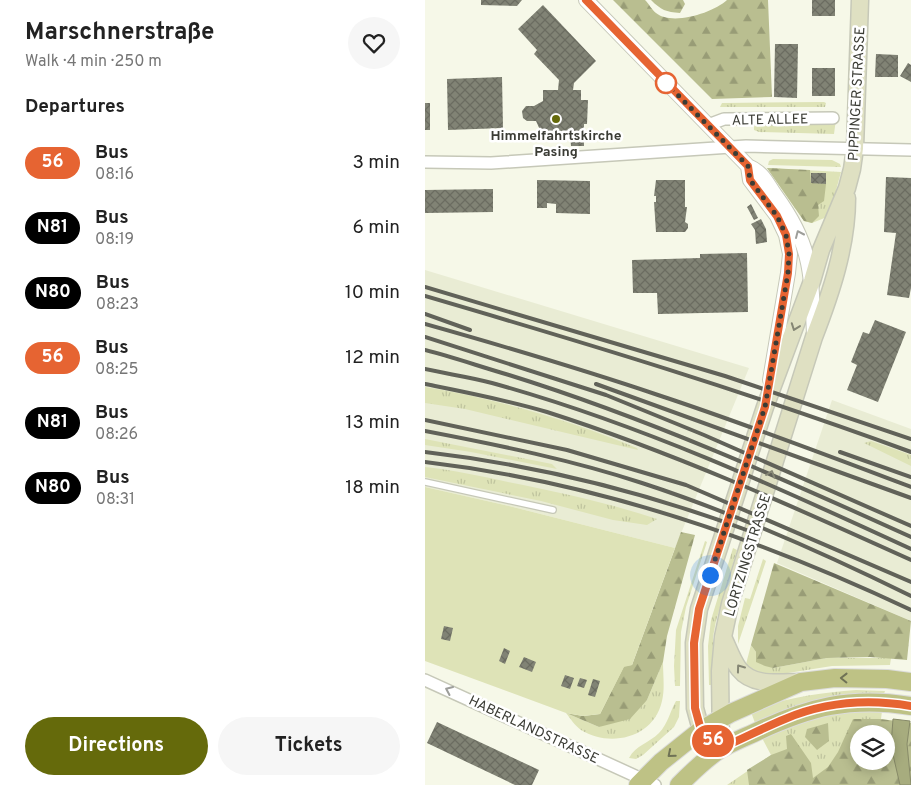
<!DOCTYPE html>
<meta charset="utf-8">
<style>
:root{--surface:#fff;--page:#f6f6f6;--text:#222;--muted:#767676;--accent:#656a0b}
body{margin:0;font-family:Overpass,sans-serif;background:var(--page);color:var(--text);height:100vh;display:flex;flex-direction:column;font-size:19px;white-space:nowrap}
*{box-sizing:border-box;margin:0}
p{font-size:16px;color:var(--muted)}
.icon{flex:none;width:28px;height:28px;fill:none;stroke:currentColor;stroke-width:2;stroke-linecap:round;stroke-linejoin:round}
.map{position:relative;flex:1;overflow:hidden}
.panel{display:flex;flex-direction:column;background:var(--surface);width:425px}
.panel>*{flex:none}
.badge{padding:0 10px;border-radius:16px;font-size:18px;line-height:32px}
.fabs{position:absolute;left:425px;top:725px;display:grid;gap:10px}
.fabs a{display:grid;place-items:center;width:45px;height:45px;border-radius:50%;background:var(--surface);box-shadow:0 2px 12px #0003;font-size:25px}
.you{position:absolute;width:25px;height:25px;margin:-12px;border:4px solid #fff;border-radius:50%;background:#1a73e8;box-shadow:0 0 0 8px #1a73e833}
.map>.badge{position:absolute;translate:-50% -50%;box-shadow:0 0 0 2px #fff}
h2{padding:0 25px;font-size:19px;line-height:45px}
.round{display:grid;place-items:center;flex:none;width:52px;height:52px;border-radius:26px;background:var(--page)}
.head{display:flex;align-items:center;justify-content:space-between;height:85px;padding:0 25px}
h1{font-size:24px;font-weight:700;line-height:38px}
.cta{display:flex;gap:10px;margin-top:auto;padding:10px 25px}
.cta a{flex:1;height:58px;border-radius:30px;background:var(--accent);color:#fff;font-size:20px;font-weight:700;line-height:58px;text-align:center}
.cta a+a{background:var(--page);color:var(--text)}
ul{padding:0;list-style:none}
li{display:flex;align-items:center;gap:15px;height:65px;padding:0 25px}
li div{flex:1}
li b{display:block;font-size:19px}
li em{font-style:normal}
li .badge{min-width:55px;font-weight:700;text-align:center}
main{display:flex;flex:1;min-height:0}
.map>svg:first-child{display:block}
.built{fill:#e9ecd4}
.grass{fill:url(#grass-tufts);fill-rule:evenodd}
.forest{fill:url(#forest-firs);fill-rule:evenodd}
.garden{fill:#dee3b7}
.water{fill:#a7ac7e;stroke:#878a68}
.building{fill:url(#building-cross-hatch)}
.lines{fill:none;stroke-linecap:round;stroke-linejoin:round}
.service-casing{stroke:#c6c8b8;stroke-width:8}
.minor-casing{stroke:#c6c8b8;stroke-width:14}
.tertiary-casing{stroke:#c6c8b8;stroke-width:16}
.secondary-casing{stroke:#c6c8b8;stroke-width:19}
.primary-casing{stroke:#dcdcdb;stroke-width:20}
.service{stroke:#fff;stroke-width:5.5}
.minor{stroke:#fff;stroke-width:11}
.tertiary{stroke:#fff;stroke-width:14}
.secondary{stroke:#dfe0c2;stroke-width:16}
.primary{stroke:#bec285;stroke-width:18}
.rail{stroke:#616259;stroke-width:4}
.oneway{stroke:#9d9e9a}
.oneway2{stroke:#858674}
.oneway3{stroke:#6f7255}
.line-casing{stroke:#fff;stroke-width:11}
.line{stroke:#e66432;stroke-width:8}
.walk{stroke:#3b3c35;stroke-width:5;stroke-dasharray:0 9}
.stop-dot{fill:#fff;stroke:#e66432;stroke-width:2.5}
.poi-dot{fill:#656a0b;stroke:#fff;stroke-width:2}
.labels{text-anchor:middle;stroke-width:5;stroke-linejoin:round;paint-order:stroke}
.street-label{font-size:14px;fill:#3b3c35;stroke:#fff}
.poi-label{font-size:14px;font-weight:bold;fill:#3b3c35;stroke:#fff}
</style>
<main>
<section class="panel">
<div class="head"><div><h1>Marschnerstraße</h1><p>Walk · 4 min · 250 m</p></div><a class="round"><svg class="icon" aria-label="heart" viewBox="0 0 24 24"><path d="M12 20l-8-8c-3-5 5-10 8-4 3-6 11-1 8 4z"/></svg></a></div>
<h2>Departures</h2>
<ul>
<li><span class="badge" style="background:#e66432;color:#fff">56</span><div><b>Bus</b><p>08:16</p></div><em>3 min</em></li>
<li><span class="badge" style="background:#000;color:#fff">N81</span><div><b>Bus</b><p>08:19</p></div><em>6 min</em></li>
<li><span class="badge" style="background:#000;color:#fff">N80</span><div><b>Bus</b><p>08:23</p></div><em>10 min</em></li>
<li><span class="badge" style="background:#e66432;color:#fff">56</span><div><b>Bus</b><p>08:25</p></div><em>12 min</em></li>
<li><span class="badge" style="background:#000;color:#fff">N81</span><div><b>Bus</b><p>08:26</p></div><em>13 min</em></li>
<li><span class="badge" style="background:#000;color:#fff">N80</span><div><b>Bus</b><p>08:31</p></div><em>18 min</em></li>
</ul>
<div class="cta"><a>Directions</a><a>Tickets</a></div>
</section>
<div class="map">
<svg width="486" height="785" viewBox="0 0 486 785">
<defs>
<pattern id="grass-tufts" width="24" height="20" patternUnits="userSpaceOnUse" patternTransform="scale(1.25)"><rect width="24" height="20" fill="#dee3b7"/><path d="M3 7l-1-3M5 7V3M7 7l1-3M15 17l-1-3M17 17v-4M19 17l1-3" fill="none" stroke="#bfc49e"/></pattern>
<pattern id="forest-firs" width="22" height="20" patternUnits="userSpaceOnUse" patternTransform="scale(1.25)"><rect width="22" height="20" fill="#b9be90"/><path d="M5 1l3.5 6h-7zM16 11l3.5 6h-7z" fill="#989c76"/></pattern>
<pattern id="building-cross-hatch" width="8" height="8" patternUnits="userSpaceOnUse" patternTransform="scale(1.25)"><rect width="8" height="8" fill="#818375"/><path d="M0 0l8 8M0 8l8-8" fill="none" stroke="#6b6c61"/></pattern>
</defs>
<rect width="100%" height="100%" fill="#f6f8e8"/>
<path class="built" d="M0,270L324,368L250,548L84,506L0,487Z
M407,400L486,429V621L352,563Z"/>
<path class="grass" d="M399,102L401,103L400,107H295L297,103Z
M411,119L409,134L334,132L329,130V123Z
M348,159L407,160L415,164L416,167L343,165L344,161Z
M342,168L416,172L407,205L402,217L387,223L379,221Z
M0,387C72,399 145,420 212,448L213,450L40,409L0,403Z
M0,439L127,464L132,469L46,452L0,445Z
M446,441L486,455V466L439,443Z
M0,467C28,470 56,476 83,482C134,492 183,503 232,519L222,525L188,520L116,501L0,477Z
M280,541L282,542L261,607L256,632L255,686H250L249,666L251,630Z
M308,548L312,550L291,621L288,637L289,685H284L283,646L286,620Z
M338,559L341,561L313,644V626L320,598L325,599Z
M326,645L331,652L348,668L402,658H466L465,665L407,666L344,676L324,669L321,664Z
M238,662C238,675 240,689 237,701C229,738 185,748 156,730C150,726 145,718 141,713L174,727L222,700Z
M431,690L460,691L459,694C409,694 376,700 330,723L326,712C360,697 395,693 431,690Z
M251,701H255L254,717L249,727L218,755L211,759L204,758C211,745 224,743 234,733C243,724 245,711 251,701Z
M430,711H457L456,719L486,723V785H302L346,755L337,738L362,726L396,715ZM434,734H461V761H434Z"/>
<path class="forest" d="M188,0H220C224,4 227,10 231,13C247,26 288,13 302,0H343L347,97L287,99Z
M226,0H258L260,4L255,13C241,12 236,10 226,0Z
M342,168L385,170L386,183L401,184L399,201L393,205L394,216L387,223L379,221Z
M256,532L270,535L242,636L238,662L222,700L205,719L174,727L141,713L158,716L175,714L199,666L207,665Z
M349,563L486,621L482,660L445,657L402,658L348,668L340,666L331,662V652L326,645Z
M428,719H455L486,723V785H324L322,770L346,755L362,749L361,736L366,734L386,763L388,778L403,767L413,752ZM434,734H461V761H434Z
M403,723L404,741L392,750L380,737L382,729Z"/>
<path class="garden" d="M0,487L84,506L250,548L207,665L199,667L175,714L158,716L141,713L0,661Z"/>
<path class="water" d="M468,719L485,721L482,744L486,785H475L466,746Z"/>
<path class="building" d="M56,0H97L92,6L56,5Z
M387,0H410V16H387Z
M118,5L171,61L149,83L148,90H156V100H163L162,124H159V146H146L145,133L116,132L111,121H102L98,118L97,111L101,106H109L118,101V90H133L134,80L109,54L112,50L93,29Z
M350,44H373L372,98L349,97Z
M451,54L473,55V77H450Z
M483,63L486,65V82L475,76Z
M387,68H410V96H387Z
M77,77L78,128L23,130L22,79Z
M0,103H5V130H0Z
M386,173H401V184L386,183Z
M461,177L486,178V288L484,298L462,295L471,233L459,232Z
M112,180L165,181V214L131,213V204L122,203V208H112Z
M231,180H260V207H262L260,222L263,224V228L260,232H231L229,202H231V196H229Z
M68,189V212L0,213V190Z
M326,204L333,218L329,220L322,207Z
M336,219L341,229L342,242L331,244L330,230L326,224Z
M322,253L323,312L233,314L232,293H208L207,260L275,258V254Z
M450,320L481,332L453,402L422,390L432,365L426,362L438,332L444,334Z
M19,626L28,628L25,641L16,639Z
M79,648L85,651L80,664L74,661Z
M99,657L111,662L107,672L94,667Z
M140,675L149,678L145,689L136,686Z
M155,678L162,680L159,688L152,686Z
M168,679L175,681L170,697L163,695Z
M12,722L114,770L107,785H90L2,743Z"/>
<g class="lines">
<g class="service-casing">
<path id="service" d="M0,482L128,510"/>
</g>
<g class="minor-casing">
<path id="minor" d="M283,125L299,119L408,118
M0,162L66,163L321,146L486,150
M0,680L230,785"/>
</g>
<g class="tertiary-casing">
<path id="tertiary" d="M161,0L323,166C339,173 341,182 351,196C388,247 386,274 389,334
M323,166L325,180L352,216L361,235L365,254L363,273L345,380"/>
</g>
<g class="secondary-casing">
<path id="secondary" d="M298,637C303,647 307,660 314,669C328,687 355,682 376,682
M296,748L276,730L270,708L269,643L274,609L340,407L387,281L396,250L422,188L427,169L430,148L435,0
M296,748L295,671L298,637L305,604L389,337C406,293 422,246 422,198"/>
</g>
<g class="primary-casing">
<path id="primary" d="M213,785L236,762L276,730L306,713L376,682L410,678L462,679L486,682
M254,785C267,772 279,760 294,750C305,743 318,738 329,733C384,707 425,696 486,706"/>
</g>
<use href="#service" class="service"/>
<use href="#minor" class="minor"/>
<use href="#tertiary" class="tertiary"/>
<use href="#secondary" class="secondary"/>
<use href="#primary" class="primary"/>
<path class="rail" d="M0,287L300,376L486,439
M0,296C164,344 326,393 486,452
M0,314L45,330
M0,324C78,346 156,369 233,395C318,423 402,455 486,487
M0,337L181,395L279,435L486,526
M0,350C28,357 56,367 84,375C222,418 354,477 486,537
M0,369C22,374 45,377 67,383C212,423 350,486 486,549
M0,384C40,392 82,400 122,412C247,452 367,506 486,560
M171,384L486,498
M0,420L142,450L261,485L486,582
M0,431C73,445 147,460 217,483C309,513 399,553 486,596
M0,452C111,465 223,493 327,532
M415,452L486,477
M0,462C170,482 332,537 486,610"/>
</g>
<defs><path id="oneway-chevron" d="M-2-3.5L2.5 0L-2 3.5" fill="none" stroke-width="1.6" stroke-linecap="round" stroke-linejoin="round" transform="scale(1.25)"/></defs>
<g class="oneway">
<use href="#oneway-chevron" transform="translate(374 234) rotate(-114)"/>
<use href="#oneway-chevron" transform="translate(24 690) rotate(-156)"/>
</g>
<g class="oneway2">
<use href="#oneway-chevron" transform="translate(370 327) rotate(110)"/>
<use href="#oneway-chevron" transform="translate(346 474) rotate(-72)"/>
<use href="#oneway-chevron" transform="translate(315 668) rotate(-126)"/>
</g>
<g class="oneway3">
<use href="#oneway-chevron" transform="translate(419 678) rotate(-179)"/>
<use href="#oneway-chevron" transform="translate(246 754) rotate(140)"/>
</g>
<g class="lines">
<g class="line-casing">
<path id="line" d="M161,0L323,166L325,180L352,216L361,235L364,254L363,273L340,407L274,609L269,643L270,708L276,730L296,748C317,739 338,728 360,719C400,702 444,699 486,706"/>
</g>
<use href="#line" class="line"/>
<path class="walk" d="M241,83L323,166L325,180L352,216L361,235L364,254L363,273L340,407L285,575"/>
</g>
<circle class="stop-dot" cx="241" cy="83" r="10"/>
<circle class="poi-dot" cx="131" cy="119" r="5"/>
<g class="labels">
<g class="street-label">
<text transform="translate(431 94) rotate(-87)" y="5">PIPPINGER STRASSE</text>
<text transform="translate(345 119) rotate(-1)" y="5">ALTE ALLEE</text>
<text transform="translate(322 555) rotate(-73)" y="5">LORTZINGSTRASSE</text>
<text transform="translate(109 729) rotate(25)" y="5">HABERLANDSTRASSE</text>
</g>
<g class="poi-label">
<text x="131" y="140">Himmelfahrtskirche<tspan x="131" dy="16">Pasing</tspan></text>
</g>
</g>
</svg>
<div class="fabs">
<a><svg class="icon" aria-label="layers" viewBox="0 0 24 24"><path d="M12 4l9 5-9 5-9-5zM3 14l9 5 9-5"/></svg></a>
</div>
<div class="you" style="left:285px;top:575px"></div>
<b class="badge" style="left:288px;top:741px;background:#e66432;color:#fff">56</b>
</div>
</main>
